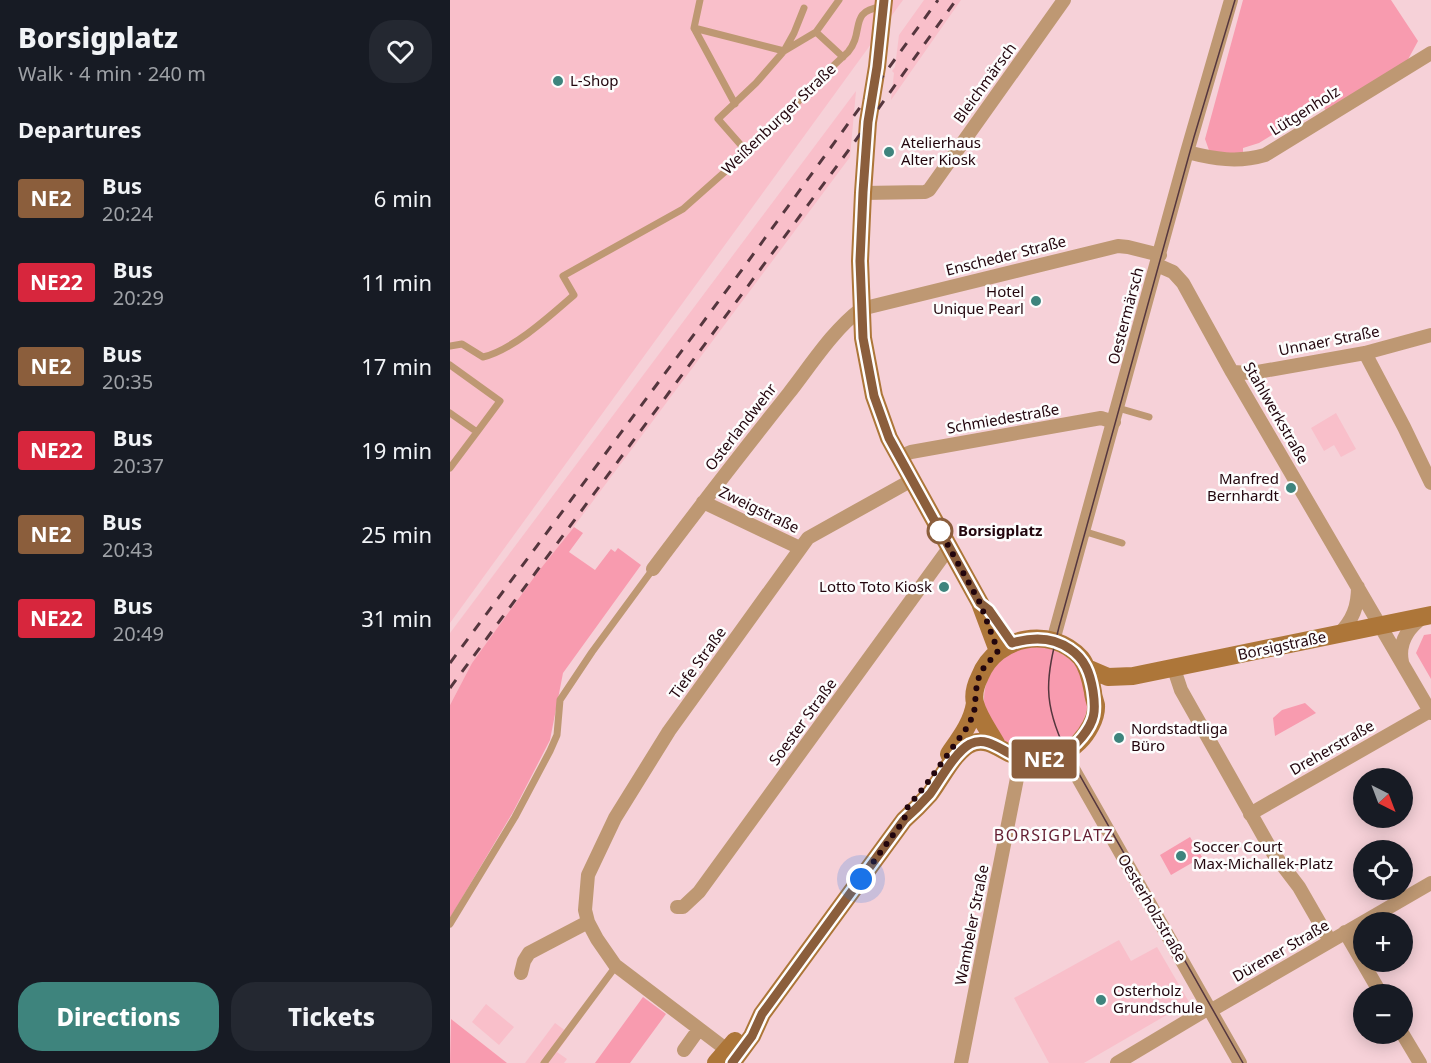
<!DOCTYPE html>
<meta charset="utf-8">
<style>
:root{--surface:#171b24;--page:#242831;--text:#f1f3f6;--muted:#9ea1a6;--accent:#3e847d}
body{margin:0;font-family:"Noto Sans",sans-serif;background:var(--page);color:var(--text);height:100vh;display:flex;flex-direction:column;font-size:22px;white-space:nowrap}
*{box-sizing:border-box;margin:0}
p{font-size:20px;color:var(--muted)}
.icon{flex:none;width:33px;height:33px;fill:none;stroke:currentColor;stroke-width:2;stroke-linecap:round;stroke-linejoin:round}
.map{position:relative;flex:1;overflow:hidden}
.drawer{display:flex;flex-direction:column;background:var(--surface);width:450px}
.drawer>*{flex:none}
.badge{padding:0 12px;border-radius:4px;font-size:21px;line-height:39px}
.needle{width:39px;rotate:138deg}
.fabs{position:absolute;left:903px;top:768px;display:grid;gap:12px}
.fabs a{display:grid;place-items:center;width:60px;height:60px;border-radius:50%;background:var(--surface);box-shadow:0 3px 15px #0003;font-size:30px}
.you{position:absolute;width:30px;height:30px;margin:-15px;border:4px solid #fff;border-radius:50%;background:#1a73e8;box-shadow:0 0 0 9px #1a73e833}
.map>.badge{position:absolute;translate:-50% -50%;box-shadow:0 0 0 3px #fff}
h2{padding:0 18px;font-size:22px;line-height:54px}
.round{display:grid;place-items:center;flex:none;width:63px;height:63px;border-radius:24px;background:var(--page)}
.headline{display:flex;align-items:center;justify-content:space-between;height:102px;padding:0 18px}
h1{font-size:28px;font-weight:800;line-height:45px}
.primary-button{display:flex;gap:12px;margin-top:auto;padding:12px 18px}
.primary-button a{flex:1;height:69px;border-radius:24px;background:var(--accent);color:#fff;font-size:24px;font-weight:800;line-height:69px;text-align:center}
.primary-button a+a{background:var(--page);color:var(--text)}
ul{padding:0;list-style:none}
li{display:flex;align-items:center;gap:18px;height:84px;padding:0 18px}
li div{flex:1}
li b{display:block;font-size:22px}
li em{font-style:normal}
li .badge{min-width:66px;font-weight:700;text-align:center}
main{display:flex;flex:1;min-height:0}
.map>svg:first-child{display:block}
.built{fill:#f9bfca}
.green{fill:#f89baf}
.lines{fill:none;stroke-linecap:round;stroke-linejoin:round}
.lane{stroke:#be9873;stroke-width:7}
.street{stroke:#be9873;stroke-width:14}
.secondary{stroke:#ad7639;stroke-width:18}
.tram{stroke:#55363e;stroke-width:1.5}
.rail{stroke:#55363e;stroke-width:3;stroke-dasharray:10 10;stroke-linecap:butt}
.line-casing{stroke:#fff;stroke-width:14}
.line{stroke:#8b5e3c;stroke-width:9}
.walk{stroke:#22050d;stroke-width:6;stroke-dasharray:0 10.8}
.poi-dot{fill:#3e847d;stroke:#fdfdfd;stroke-width:2}
.stop-dot{fill:#fff;stroke:#8b5e3c;stroke-width:3}
.labels{text-anchor:middle;stroke-width:5;stroke-linejoin:round;paint-order:stroke}
.poi-label{font-size:15px;fill:#22050d;stroke:#fdfdfd;text-anchor:start}
.street-label{font-size:15px;fill:#22050d;stroke:#fdfdfd}
.stop-label{font-size:15px;font-weight:bold;fill:#22050d;stroke:#fdfdfd;text-anchor:start}
.neighbourhood-label{font-size:16px;letter-spacing:1.5px;fill:#631c31;stroke:#fdfdfd}
</style>
<main>
<section class="drawer">
<div class="headline"><div><h1>Borsigplatz</h1><p>Walk · 4 min · 240 m</p></div><a class="round"><svg class="icon" aria-label="heart" viewBox="0 0 24 24"><path d="M12 20l-8-8c-3-5 5-10 8-4 3-6 11-1 8 4z"/></svg></a></div>
<h2>Departures</h2>
<ul>
<li><span class="badge" style="background:#8b5e3c;color:#fff">NE2</span><div><b>Bus</b><p>20:24</p></div><em>6 min</em></li>
<li><span class="badge" style="background:#d7263d;color:#fff">NE22</span><div><b>Bus</b><p>20:29</p></div><em>11 min</em></li>
<li><span class="badge" style="background:#8b5e3c;color:#fff">NE2</span><div><b>Bus</b><p>20:35</p></div><em>17 min</em></li>
<li><span class="badge" style="background:#d7263d;color:#fff">NE22</span><div><b>Bus</b><p>20:37</p></div><em>19 min</em></li>
<li><span class="badge" style="background:#8b5e3c;color:#fff">NE2</span><div><b>Bus</b><p>20:43</p></div><em>25 min</em></li>
<li><span class="badge" style="background:#d7263d;color:#fff">NE22</span><div><b>Bus</b><p>20:49</p></div><em>31 min</em></li>
</ul>
<div class="primary-button"><a>Directions</a><a>Tickets</a></div>
</section>
<div class="map">
<svg width="981" height="1063" viewBox="0 0 981 1063">
<rect width="100%" height="100%" fill="#f6d1d8"/>
<path class="built" d="M0,0H453L0,623Z
M474,0H511L441,100L444,73L442,71L445,67L449,35Z
M406,91L400,157L22,663L0,705V633Z
M886,413L906,449L891,457L884,445L874,451L861,428Z
M669,940L681,961L707,947L739,1002L634,1063H599L564,998Z
M36,1004L64,1027L49,1045L22,1022Z
M105,1023L120,1034L107,1052L117,1059L114,1063H75Z"/>
<path class="green" d="M793,0H941L968,41L955,65L877,113L872,104L809,143L793,148V156L760,153L755,139Z
M124,527L133,533L119,552L145,570L161,549L165,552L168,548L191,565L113,673L100,740L63,812L0,918V705L22,663L88,572Z
M981,634V679L966,653L974,635Z
M534 699a52 52 0 1 1 104 0a52 52 0 1 1-104 0Z
M855,703L866,713L825,736L823,718L832,710Z
M740,837L752,857L721,875L710,855Z
M193,997L216,1014L180,1063H145Z
M1,1019L57,1063H0Z"/>
<g class="lines">
<path class="lane" d="M250,0L244,28L285,104
M244,28L334,51L344,33L354,8
M366,32L389,0
M297,152L268,119L306,83L334,51L366,32L393,57
M0,346L12,344L33,357C63,350 101,315 124,295L113,276L233,209L323,129L367,81L398,52C415,32 398,11 431,7
M0,365L50,401L27,432
M668,408L699,417
M0,413L27,432L0,468
M633,531L672,543
M0,924L65,817L100,751L107,735L110,700L142,652L203,569
M94,1063L166,966"/>
<path class="street" d="M737,152C764,159 788,163 815,155L981,53
M413,193L475,192L479,190L614,0
M707,265L723,272L733,283L782,372L981,713
M915,353L954,427L981,483
M782,372L802,373L915,353L981,335
M449,457L461,452L651,418L664,422
M253,502L350,548
M203,569C247,510 293,451 339,393C361,365 382,331 411,309L668,246L678,247L710,255
M889,634C903,620 908,606 908,587
M603,641L737,152L781,0
M952,662C948,643 958,628 973,617
M724,669L731,690L823,853L849,887L880,941
M614,753L790,1063
M800,814L980,711
M227,907H233L249,892L499,548
M895,932L931,994
M71,973L74,961L79,953L138,922
M760,1011L981,883
M952,1033L970,1063
M234,1050L249,1029
M277,1050L165,965L147,939L138,922L135,910L138,875L165,818L219,731L358,538L462,480
M511,1063L571,758
M667,1063L759,1008"/>
<path class="secondary" d="M434,0L427,67L418,122L413,193L410,261L413,338L424,396L439,438L530,603L548,651
M637,668L658,677L683,676L981,615
M499,754C510,738 522,723 525,703
M266,1063L285,1041
M282,1063L302,1036L312,1014L454,820C463,812 472,803 480,794C491,780 506,748 523,743C538,738 549,749 561,754C584,764 611,760 629,742C637,734 647,718 646,705C645,701 643,696 643,692C641,681 638,667 631,658C601,625 546,636 530,676C526,684 523,695 525,703C529,719 541,733 548,747"/>
<path class="tram" d="M785,0L744,137L609,627C596,678 592,702 616,751L793,1063"/>
<path class="rail" d="M0,663L294,267L488,0
M0,688L398,151L506,0"/>
</g>
<g class="lines">
<g class="line-casing">
<path id="line" d="M282,1063L302,1036L312,1014L454,820C463,812 472,803 480,794C490,780 505,752 520,744C539,735 553,753 570,758C592,764 618,755 632,737C645,721 646,711 643,691C640,673 635,659 620,649C602,636 582,637 562,643L539,610L530,603L439,438L424,396L413,338L410,261L413,192L418,122L427,67L434,0"/>
</g>
<use href="#line" class="line"/>
<path class="walk" d="M411,879L454,820L457,808L475,786L516,729L524,714L527,682L532,670L548,651L530,603L490,531"/>
</g>
<g class="poi-dot">
<circle cx="108" cy="81" r="6"/>
<circle cx="439" cy="152" r="6"/>
<circle cx="586" cy="301" r="6"/>
<circle cx="841" cy="488" r="6"/>
<circle cx="494" cy="587" r="6"/>
<circle cx="669" cy="738" r="6"/>
<circle cx="731" cy="856" r="6"/>
<circle cx="651" cy="1000" r="6"/>
</g>
<circle class="stop-dot" cx="490" cy="531" r="12"/>
<g class="labels">
<g class="poi-label">
<text x="120" y="86">L-Shop</text>
<text x="451" y="148">Atelierhaus<tspan x="451" dy="17">Alter Kiosk</tspan></text>
<text x="574" y="297" text-anchor="end">Hotel<tspan x="574" dy="17">Unique Pearl</tspan></text>
<text x="829" y="484" text-anchor="end">Manfred<tspan x="829" dy="17">Bernhardt</tspan></text>
<text x="482" y="592" text-anchor="end">Lotto Toto Kiosk</text>
<text x="681" y="734">Nordstadtliga<tspan x="681" dy="17">Büro</tspan></text>
<text x="743" y="852">Soccer Court<tspan x="743" dy="17">Max-Michallek-Platz</tspan></text>
<text x="663" y="996">Osterholz<tspan x="663" dy="17">Grundschule</tspan></text>
</g>
<g class="street-label">
<text transform="translate(535 83) rotate(-54)" y="5">Bleichmärsch</text>
<text transform="translate(855 111) rotate(-32)" y="5">Lütgenholz</text>
<text transform="translate(329 119) rotate(-44)" y="5">Weißenburger Straße</text>
<text transform="translate(556 256) rotate(-14)" y="5">Enscheder Straße</text>
<text transform="translate(676 316) rotate(-75)" y="5">Oestermärsch</text>
<text transform="translate(879 341) rotate(-11)" y="5">Unnaer Straße</text>
<text transform="translate(826 413) rotate(60)" y="5">Stahlwerkstraße</text>
<text transform="translate(553 419) rotate(-10)" y="5">Schmiedestraße</text>
<text transform="translate(291 427) rotate(-52)" y="5">Osterlandwehr</text>
<text transform="translate(309 510) rotate(26)" y="5">Zweigstraße</text>
<text transform="translate(832 646) rotate(-12)" y="5">Borsigstraße</text>
<text transform="translate(248 663) rotate(-54)" y="5">Tiefe Straße</text>
<text transform="translate(353 722) rotate(-54)" y="5">Soester Straße</text>
<text transform="translate(882 748) rotate(-30)" y="5">Dreherstraße</text>
<text transform="translate(702 908) rotate(60)" y="5">Oesterholzstraße</text>
<text transform="translate(522 925) rotate(-79)" y="5">Wambeler Straße</text>
<text transform="translate(831 951) rotate(-30)" y="5">Dürener Straße</text>
</g>
<g class="stop-label">
<text x="508" y="536">Borsigplatz</text>
</g>
<g class="neighbourhood-label">
<text x="604" y="841">BORSIGPLATZ</text>
</g>
</g>
</svg>
<div class="fabs">
<a><svg class="needle" viewBox="-14 -14 28 28"><path d="M0-13l5 13h-10z" fill="#e53935"/><path d="M0 13l5-13h-10z" fill="#9ea1a6"/></svg></a>
<a><svg class="icon" aria-label="locate" viewBox="0 0 24 24"><circle cx="12" cy="12" r="6"/><path d="M12 2v4M12 18v4M2 12h4M18 12h4"/></svg></a>
<a>+</a>
<a>−</a>
</div>
<div class="you" style="left:411px;top:879px"></div>
<b class="badge" style="left:594px;top:759px;background:#8b5e3c;color:#fff">NE2</b>
</div>
</main>
